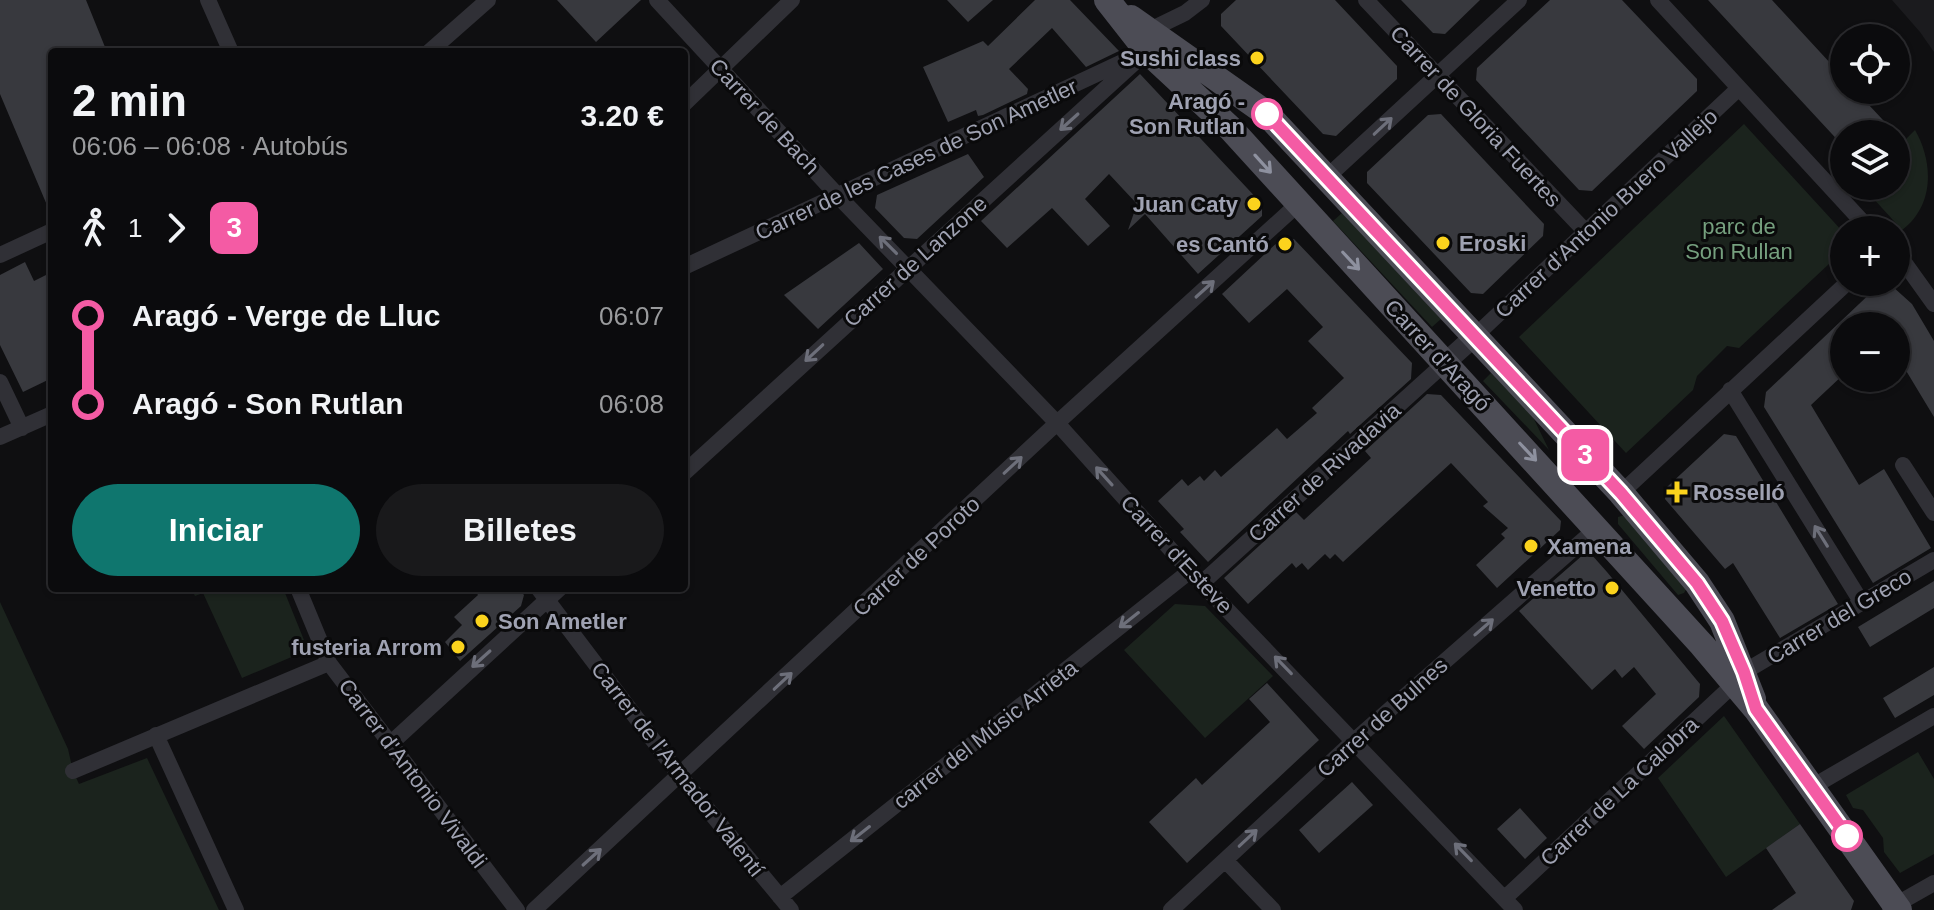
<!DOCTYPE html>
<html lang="es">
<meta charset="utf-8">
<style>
:root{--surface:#0b0b0d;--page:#19191b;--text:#f1f3f6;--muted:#9a9b9d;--line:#2b2b2e;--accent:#0f766e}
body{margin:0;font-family:Helvetica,sans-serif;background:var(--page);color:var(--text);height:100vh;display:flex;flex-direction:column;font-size:30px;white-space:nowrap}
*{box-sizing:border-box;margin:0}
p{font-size:26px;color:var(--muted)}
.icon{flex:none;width:44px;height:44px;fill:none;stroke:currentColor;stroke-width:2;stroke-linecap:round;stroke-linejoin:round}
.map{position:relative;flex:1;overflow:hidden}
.panel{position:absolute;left:48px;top:48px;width:640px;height:544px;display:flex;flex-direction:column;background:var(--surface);border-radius:8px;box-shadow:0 2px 6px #0004,0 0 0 2px var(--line)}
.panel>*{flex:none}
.badge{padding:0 16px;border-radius:12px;font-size:28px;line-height:52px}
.tools{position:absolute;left:1830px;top:24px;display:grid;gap:16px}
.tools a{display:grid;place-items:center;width:80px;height:80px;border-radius:50%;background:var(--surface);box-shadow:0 2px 6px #0004,0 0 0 2px var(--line);font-size:40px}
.map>.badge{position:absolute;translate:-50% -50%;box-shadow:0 0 0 4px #fff}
.legs{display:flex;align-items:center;gap:12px;height:88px;padding:0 24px;font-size:26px}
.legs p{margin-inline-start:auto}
.head{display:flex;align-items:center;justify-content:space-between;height:136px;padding:0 24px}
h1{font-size:44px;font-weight:600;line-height:60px}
.cta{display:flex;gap:16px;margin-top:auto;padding:16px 24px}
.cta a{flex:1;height:92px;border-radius:48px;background:var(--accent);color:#fff;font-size:32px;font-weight:600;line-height:92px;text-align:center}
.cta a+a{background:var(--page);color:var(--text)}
ul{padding:0 24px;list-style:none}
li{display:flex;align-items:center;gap:28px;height:88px;font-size:30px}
li i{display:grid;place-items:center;width:12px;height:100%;margin:0 10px;background:currentColor}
li i::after{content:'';width:20px;height:20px;margin:-10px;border:6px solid;border-radius:50%;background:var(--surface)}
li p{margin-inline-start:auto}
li:first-child i{background:linear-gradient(#0000 50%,currentColor 0)}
li:last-child i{background:linear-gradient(currentColor 50%,#0000 0)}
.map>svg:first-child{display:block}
.built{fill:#1b1b1e}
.green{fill:#1b231d}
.building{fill:#38393e}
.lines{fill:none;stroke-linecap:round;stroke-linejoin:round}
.minor{stroke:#303036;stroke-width:16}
.tertiary{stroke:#303036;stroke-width:20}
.primary{stroke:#4c4c55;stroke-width:26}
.oneway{stroke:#6d6f7a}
.oneway2{stroke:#8e919f}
.line-1-casing{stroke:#fff;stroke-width:18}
.line-1{stroke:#f45ba4;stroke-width:12}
.poi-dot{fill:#fbd31d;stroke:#0a0a0b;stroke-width:3}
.stop-1-dot{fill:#fff;stroke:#f45ba4;stroke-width:4}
.labels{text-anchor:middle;stroke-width:6;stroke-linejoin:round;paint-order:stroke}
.poi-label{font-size:22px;font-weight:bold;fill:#9fa2b2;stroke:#0a0a0b;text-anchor:end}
.stop-label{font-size:22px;font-weight:bold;fill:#9fa2b2;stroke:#0a0a0b;text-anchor:end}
.street-label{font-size:22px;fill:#9fa2b2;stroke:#0a0a0b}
.park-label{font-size:22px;fill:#759f7e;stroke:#0a0a0b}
</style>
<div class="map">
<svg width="1934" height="910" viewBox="0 0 1934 910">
<rect width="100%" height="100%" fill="#0f0f11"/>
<path class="built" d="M1892,0H1934V52L1920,32Z"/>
<path class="green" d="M1744,124L1844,233V250L1739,348L1727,346L1697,376L1693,390L1626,453L1519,337Z
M1915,130C1934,163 1934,206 1902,230L1862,186H1896V149Z
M1342,213L1441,319L1432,327L1333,221Z
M1491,373L1532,415L1549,450L1483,381Z
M1625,515L1687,588L1684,593L1678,595L1618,524V517Z
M191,588H283L308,650L242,678L203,593L195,596Z
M0,602L68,749L73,771L79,784L147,758L219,910H0Z
M1175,604L1205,606L1273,676L1205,738L1124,650Z
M1724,716L1800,824L1726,877L1658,778Z
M1918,752L1934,779V854L1900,873L1884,852L1883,838L1863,810L1853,808L1846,795Z"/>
<path class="building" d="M0,0H86L107,52H52V217L0,94Z
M557,0H641L596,42Z
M947,0H993L968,22Z
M1035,0H1070L1119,51L1086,67L1052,28L1009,69L1028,89L1027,94L983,115L978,116L976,110L948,122L923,67L983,41L988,46Z
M1236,0H1335L1397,66V79L1336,136L1323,134L1221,26V14Z
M1401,0H1480L1445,34L1433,33Z
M1550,0H1622L1697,79V91L1592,191L1579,190L1476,80L1477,68Z
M1708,0H1772L1844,78V90H1855L1896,134H1844V147Z
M1140,74L1262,204V216L1198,274L1145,214L1128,230L1137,204L1109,174L1085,199L1110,226L1088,246L1052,208L1007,248L981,221Z
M1441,114L1544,224L1543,236L1483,294L1471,293L1367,183V172L1428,115Z
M968,154L984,177L917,239L904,238L875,208L877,195Z
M1282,238L1294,239L1412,363L1411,379L1350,434L1348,431L1208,562L1180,532L1184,529L1158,501L1182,479L1188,486L1200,476L1204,481L1215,470L1221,477L1277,428L1287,439L1317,413L1312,408L1344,378L1308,341L1323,327L1287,289L1249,323L1222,294Z
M859,243L883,269L818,329L784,295Z
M25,262L34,281L52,272V378L23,392L0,345V275Z
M1878,286H1892L1912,304L1934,341V417L1896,354V326H1844V374L1811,405L1859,485L1884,469L1931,548L1873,583L1764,407L1766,392Z
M1427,394L1441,395L1561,521L1560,530L1497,588L1476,565L1505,538L1501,534L1508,528L1483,506L1488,502L1451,463L1343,562L1335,554L1330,559L1325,554L1308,570L1302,563L1296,568L1292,563L1248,604L1224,578L1296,512L1304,520L1371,458L1365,451Z
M1724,434L1736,436L1838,604L1780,638L1733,563L1725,569L1665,499L1667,487Z
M1584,554H1591L1607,572L1700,684L1699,697L1644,749L1622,726L1656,694L1634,667L1622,678L1615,669L1592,690L1519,611Z
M1934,581V608L1870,647L1858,627Z
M473,588H518L524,595L521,606L460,661L445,642L462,625L454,617L478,595Z
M1934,667V695L1895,718L1883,698Z
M1267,683L1319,740L1187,863L1149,822L1196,778L1202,785L1270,722L1249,699Z
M1352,782L1373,805L1319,853L1299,830Z
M1520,808L1547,838L1525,859L1497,829Z
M1800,824L1854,901L1851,910H1772L1796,893L1766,848Z"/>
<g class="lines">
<path class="minor" d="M208,0L231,52
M657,0L839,197L1057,423L1190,571L1515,910
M1366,0L1586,232
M1658,0L1870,230
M1150,30L1185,13L1202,0
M429,52L488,0
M684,104L792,0
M1325,179L1519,0
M1896,251L1934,304
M0,255L52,231
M684,267L1131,58
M1475,336L1738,89
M0,382L22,428
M1730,390L1862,603
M0,437L52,414
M1903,465L1934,513
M684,473L1147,51
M1621,493L1848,282
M1203,582L1445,363
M298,588L329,663L517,910
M538,588L681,777L791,910
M1744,672L1934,560
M156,735L236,910
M389,745L560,588
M73,771L329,663
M1812,787L1934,716
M1225,860L1273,910
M780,897L1190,571
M1506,897L1733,685
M1890,908L1934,883
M534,910L1057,423L1298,204
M1171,910L1355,740L1598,527"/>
<path class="tertiary" d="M1445,363L1475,336"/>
<path class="primary" d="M1107,0L1147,51L1231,129L1702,645L1756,709L1899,910
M1131,18L1267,114L1621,493L1697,583L1722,621L1753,699"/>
</g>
<defs><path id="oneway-shaft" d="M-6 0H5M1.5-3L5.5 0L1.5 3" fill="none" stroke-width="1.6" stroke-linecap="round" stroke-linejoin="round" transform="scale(2)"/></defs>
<g class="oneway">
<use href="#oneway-shaft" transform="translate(1069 122) rotate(138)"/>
<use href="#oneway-shaft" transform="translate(1383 126) rotate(-43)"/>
<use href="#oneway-shaft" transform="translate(888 245) rotate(-135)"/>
<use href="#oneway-shaft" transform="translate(1205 289) rotate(-42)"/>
<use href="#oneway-shaft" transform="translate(814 353) rotate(137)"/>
<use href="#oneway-shaft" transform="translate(1013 465) rotate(-43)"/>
<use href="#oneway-shaft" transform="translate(1104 476) rotate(-132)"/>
<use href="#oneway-shaft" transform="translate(1821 536) rotate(-122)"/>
<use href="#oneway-shaft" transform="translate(1129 620) rotate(142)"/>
<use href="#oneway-shaft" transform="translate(1484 627) rotate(-41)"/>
<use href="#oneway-shaft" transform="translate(481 659) rotate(138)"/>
<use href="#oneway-shaft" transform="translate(1283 665) rotate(-134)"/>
<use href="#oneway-shaft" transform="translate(783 681) rotate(-43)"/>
<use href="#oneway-shaft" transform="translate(860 834) rotate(142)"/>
<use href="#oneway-shaft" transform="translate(1248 838) rotate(-43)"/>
<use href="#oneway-shaft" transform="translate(1463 852) rotate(-134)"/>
<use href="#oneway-shaft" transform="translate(592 857) rotate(-42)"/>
</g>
<g class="oneway2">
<use href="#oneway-shaft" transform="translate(1263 164) rotate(48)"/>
<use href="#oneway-shaft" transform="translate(1351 261) rotate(47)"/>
<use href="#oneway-shaft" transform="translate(1528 452) rotate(47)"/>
</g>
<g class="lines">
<g class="line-1-casing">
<path id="line-1" d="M1267,114L1621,493L1697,583L1722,621L1744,672L1756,709L1847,836"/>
</g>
<use href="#line-1" class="line-1"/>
</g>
<g class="poi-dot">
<circle cx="1257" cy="58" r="8"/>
<circle cx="1254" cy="204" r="8"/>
<circle cx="1443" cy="243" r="8"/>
<circle cx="1285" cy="244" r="8"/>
<path d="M1673 480h8v8h8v8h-8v8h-8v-8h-8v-8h8z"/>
<circle cx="1531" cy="546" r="8"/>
<circle cx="1612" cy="588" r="8"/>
<circle cx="482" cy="621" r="8"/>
<circle cx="458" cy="647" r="8"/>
</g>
<g class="stop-1-dot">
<circle cx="1267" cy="114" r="14"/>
<circle cx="1847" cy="836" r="14"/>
</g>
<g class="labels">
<g class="poi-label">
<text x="1241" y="66">Sushi class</text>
<text x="1238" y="212">Juan Caty</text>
<text x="1459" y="251" text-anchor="start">Eroski</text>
<text x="1269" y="252">es Cantó</text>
<text x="1693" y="500" text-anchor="start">Rosselló</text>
<text x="1547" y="554" text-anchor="start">Xamena</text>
<text x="1596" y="596">Venetto</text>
<text x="498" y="629" text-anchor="start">Son Ametler</text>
<text x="442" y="655">fusteria Arrom</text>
</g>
<g class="stop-label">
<text x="1245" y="109">Aragó -<tspan x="1245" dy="25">Son Rutlan</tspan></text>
</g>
<g class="street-label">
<text transform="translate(765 116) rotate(47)" y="8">Carrer de Bach</text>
<text transform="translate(1476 116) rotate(47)" y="8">Carrer de Gloria Fuertes</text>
<text transform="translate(916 159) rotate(-25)" y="8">Carrer de les Cases de Son Ametler</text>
<text transform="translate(1606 213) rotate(-43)" y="8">Carrer d'Antonio Buero Vallejo</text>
<text transform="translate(915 261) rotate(-42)" y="8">Carrer de Lanzone</text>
<text transform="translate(1438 355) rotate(47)" y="8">Carrer d'Aragó</text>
<text transform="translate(1324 472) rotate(-42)" y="8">Carrer de Rivadavia</text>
<text transform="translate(1177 554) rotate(47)" y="8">Carrer d'Esteve</text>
<text transform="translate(916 556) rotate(-43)" y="8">Carrer de Poroto</text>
<text transform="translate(1839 616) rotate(-31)" y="8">Carrer del Greco</text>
<text transform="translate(1382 717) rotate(-42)" y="8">Carrer de Bulnes</text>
<text transform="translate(985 734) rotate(-38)" y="8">carrer del Músic Arrieta</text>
<text transform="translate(678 769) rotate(52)" y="8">Carrer de l'Armador Valentí</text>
<text transform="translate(413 773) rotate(53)" y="8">Carrer d'Antonio Vivaldi</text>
<text transform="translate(1619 791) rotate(-43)" y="8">Carrer de La Calobra</text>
</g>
<g class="park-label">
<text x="1739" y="234">parc de<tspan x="1739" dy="25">Son Rullan</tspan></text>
</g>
</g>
</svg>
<div class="tools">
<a><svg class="icon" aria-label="locate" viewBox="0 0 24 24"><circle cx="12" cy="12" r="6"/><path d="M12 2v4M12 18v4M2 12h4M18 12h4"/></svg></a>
<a><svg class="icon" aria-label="layers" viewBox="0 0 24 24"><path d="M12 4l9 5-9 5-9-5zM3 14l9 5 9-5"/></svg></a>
<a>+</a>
<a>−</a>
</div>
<b class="badge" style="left:1585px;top:455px;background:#f45ba4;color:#fff">3</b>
<section class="panel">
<div class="head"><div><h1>2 min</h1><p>06:06 – 06:08 · Autobús</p></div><b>3.20 €</b></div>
<div class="legs"><svg class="icon" aria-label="walk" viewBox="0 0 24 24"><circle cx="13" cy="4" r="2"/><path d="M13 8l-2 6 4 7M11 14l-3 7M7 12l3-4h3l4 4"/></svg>1<svg class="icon" aria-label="forward" viewBox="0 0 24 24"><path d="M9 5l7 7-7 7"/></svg><b class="badge" style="background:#f45ba4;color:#fff">3</b></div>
<ul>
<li><i style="color:#f45ba4"></i><b>Aragó - Verge de Lluc</b><p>06:07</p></li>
<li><i style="color:#f45ba4"></i><b>Aragó - Son Rutlan</b><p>06:08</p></li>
</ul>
<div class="cta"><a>Iniciar</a><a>Billetes</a></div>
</section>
</div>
